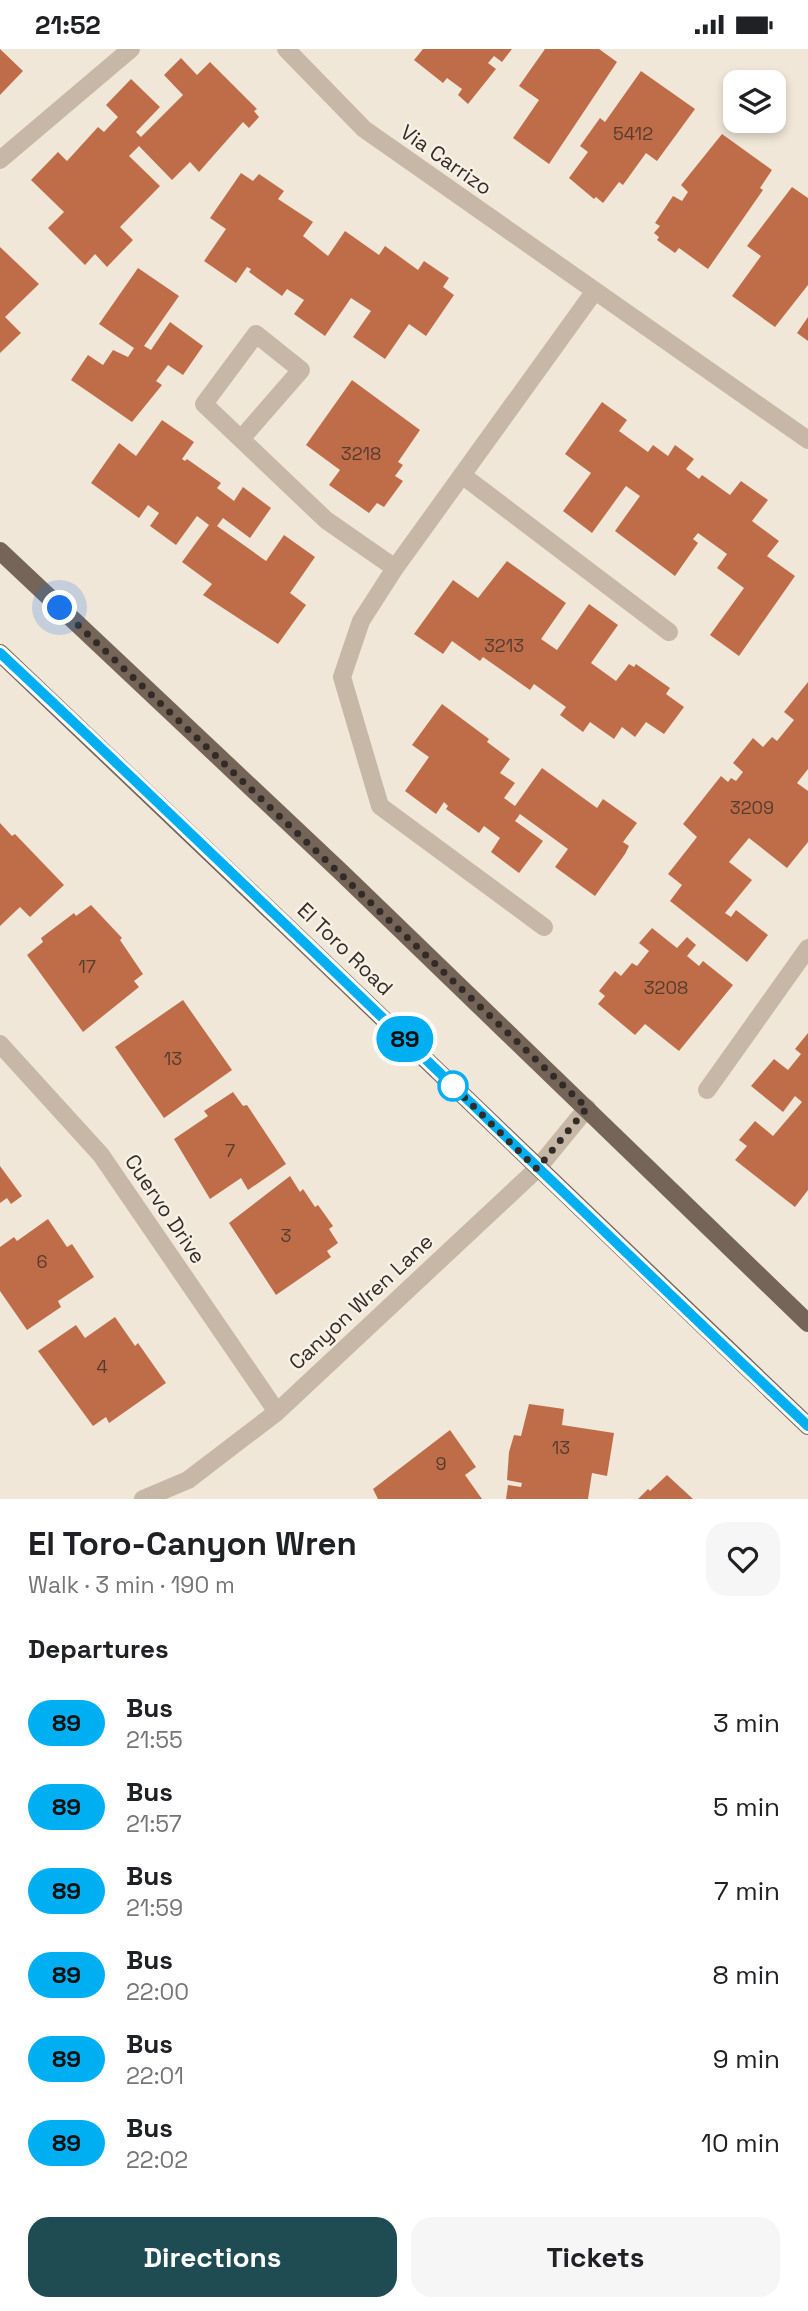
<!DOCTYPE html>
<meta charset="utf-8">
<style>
:root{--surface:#fff;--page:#f6f6f6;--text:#202124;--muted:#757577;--accent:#1f4b52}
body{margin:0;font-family:"Space Grotesk",sans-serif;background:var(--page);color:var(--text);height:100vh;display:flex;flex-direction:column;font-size:26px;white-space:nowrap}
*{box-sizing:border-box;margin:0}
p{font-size:23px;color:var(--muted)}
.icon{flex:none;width:38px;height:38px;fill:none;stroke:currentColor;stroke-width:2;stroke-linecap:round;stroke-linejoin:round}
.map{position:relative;height:1450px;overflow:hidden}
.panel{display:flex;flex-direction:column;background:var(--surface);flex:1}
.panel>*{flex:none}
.badge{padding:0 14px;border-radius:23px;font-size:24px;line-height:46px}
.controls{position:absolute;left:723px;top:21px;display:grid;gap:14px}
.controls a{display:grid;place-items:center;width:63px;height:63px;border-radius:14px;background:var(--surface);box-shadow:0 4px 10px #0003;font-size:35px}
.you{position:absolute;width:35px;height:35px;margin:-18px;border:5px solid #fff;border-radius:50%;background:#1a73e8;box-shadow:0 0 0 10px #1a73e833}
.map>.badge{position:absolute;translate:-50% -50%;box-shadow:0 0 0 4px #fff}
h2{padding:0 28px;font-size:26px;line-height:63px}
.round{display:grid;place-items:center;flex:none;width:74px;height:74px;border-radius:21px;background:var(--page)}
.head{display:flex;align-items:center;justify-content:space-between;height:119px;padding:0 28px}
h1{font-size:33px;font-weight:700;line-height:52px}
.primary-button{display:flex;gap:14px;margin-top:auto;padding:14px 28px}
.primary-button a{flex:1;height:80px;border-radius:21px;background:var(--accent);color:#fff;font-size:28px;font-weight:700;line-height:80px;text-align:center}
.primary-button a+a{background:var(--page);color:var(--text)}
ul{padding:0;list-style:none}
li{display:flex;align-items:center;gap:21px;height:84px;padding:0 28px}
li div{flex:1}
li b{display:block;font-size:26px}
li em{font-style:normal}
li .badge{min-width:77px;font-weight:700;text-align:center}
.status{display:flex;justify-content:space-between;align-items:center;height:49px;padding:0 35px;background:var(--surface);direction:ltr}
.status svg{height:19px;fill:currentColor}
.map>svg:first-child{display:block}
.building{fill:#bf6d48}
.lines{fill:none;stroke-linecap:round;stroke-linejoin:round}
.minor{stroke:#c7b7a6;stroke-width:18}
.major{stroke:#756458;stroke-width:18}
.line-casing{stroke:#fff;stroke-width:16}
.line{stroke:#00aff2;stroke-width:10}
.walk{stroke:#332b27;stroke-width:7;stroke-dasharray:0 12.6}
.stop-dot{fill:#fff;stroke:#00aff2;stroke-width:3.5}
.labels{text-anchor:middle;stroke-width:5;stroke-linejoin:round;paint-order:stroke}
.number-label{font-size:18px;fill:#563c2f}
.street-label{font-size:21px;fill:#332b27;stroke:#f8f0e5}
</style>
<div class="status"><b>21:52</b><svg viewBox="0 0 49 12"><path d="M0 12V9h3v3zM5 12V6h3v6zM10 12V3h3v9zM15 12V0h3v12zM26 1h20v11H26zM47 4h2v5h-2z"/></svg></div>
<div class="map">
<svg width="808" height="1450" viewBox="0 0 808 1450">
<rect width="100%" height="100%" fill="#f0e7d9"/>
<path class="building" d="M0,0L23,22L0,46Z
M423,0H512L502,13L494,7L488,14L496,20L468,55L458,46L462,40L447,29L443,34L414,11Z
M545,0H599L617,13L549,115L513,89L539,51L519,37Z
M181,9L197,26L210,13L257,60L254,62L259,68L249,79L243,73L199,123L190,113L172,131L139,97L129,107L160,137L120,178L133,191L107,218L95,205L85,216L48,179L64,163L31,131L58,103L67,112L98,78L104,83L118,68L106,56L131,30L160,58L136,83L141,88L183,46L164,26Z
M641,22L695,60L657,112L646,104L623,136L619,133L603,154L596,148L594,150L569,129L588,103L580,97L600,69L605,73Z
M722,85L772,121L760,139L763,141L708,220L679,199L675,204L657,191L659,188L654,184L660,177L655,174L673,147L682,152L688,143L681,136Z
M241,124L253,132L259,125L284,142L278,150L313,173L303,187L328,207L345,182L379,206L385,197L418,221L424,212L449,229L443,238L454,246L426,287L409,275L385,310L353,288L371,262L351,249L325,287L294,265L304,251L287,240L282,247L249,223L251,220L247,218L236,234L204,212L226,180L210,169Z
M792,138L808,149V236L775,278L732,247L761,207L747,197Z
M0,198L39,235L5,268L21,284L0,304Z
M138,219L179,247L144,297L151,301L170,273L203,297L183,326L168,316L156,332L162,336L132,373L71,331L88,306L103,316L113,301L128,308L134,299L99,275Z
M808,268V292L797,284Z
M352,331L420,381L398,413L403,416L395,427L403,432L384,458L377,454L369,464L329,436L340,421L306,396Z
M602,353L627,371L619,382L648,403L653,396L668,407L675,396L694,410L686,420L699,430L702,426L730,446L741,432L768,451L752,472L779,492L767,507L795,527L739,607L710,586L744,539L717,519L727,505L698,484L693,490L698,494L675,527L615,482L640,447L626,437L592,484L563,462L591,424L565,405Z
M162,371L194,393L182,410L185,412L187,410L221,434L217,439L234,452L243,438L271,459L250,489L223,469L217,477L266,512L284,486L315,508L290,544L306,556L278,595L203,546L212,535L182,513L209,476L197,467L176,496L150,477L159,464L148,456L139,469L91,434L119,394L136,407Z
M507,512L566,554L541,590L557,601L589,555L618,576L591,614L616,632L629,615L634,618L636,615L670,639L666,645L684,658L664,685L646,673L635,688L622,678L614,690L590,673L583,683L560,666L566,658L534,635L530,641L483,608L480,612L452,592L443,605L414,585L453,531L478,549Z
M808,633V720L797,734L808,742V793L787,819L749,789L729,813L752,831L725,864L731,868L736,861L768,886L747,913L670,852L682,836L668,825L697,788L683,775L721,727L728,733L731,729L736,732L743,723L733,714L753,689L763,698L772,688L777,692L794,671L784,663Z
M442,655L489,690L487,693L510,710L500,724L515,734L504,749L515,757L542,719L597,759L603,750L637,774L623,793L629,797L625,805L595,847L555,818L568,800L520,765L515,772L543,792L519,824L491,803L500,789L484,777L479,784L446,760L448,757L444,753L436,765L405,742L429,708L412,696Z
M0,774L12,787L15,785L64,836L30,868L20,858L0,877Z
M91,856L122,889L120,891L143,925L134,932L139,938L83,983L27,906L43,893L41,889L74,864L76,867Z
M652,879L677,899L687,888L696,896L687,907L699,917L703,912L733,936L679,1002L645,975L635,986L598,955L605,947L599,942L615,922L621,927L632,914L637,917L649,902L639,894Z
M183,951L232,1021L164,1069L115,998Z
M808,984V1141L795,1158L735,1111L747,1097L739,1091L755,1072L773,1087L802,1053L795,1047L783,1063L751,1037L774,1010L788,1021L801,1005L795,1000Z
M233,1043L243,1057L247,1056L286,1115L248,1141L241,1129L210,1150L174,1090L208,1067L204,1062Z
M0,1117L22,1147L11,1155L7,1149L0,1154Z
M290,1127L300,1143L303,1140L315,1158L318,1156L333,1177L329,1180L338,1194L327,1202L331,1208L276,1246L229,1174Z
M48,1170L67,1198L72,1195L94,1228L58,1252L61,1258L27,1281L0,1242V1198L14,1188L17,1192Z
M115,1268L135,1297L138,1294L166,1334L109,1374L106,1368L93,1377L38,1302L76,1276L85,1289Z
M529,1355L564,1360L562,1376L614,1384L607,1427L592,1424L588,1450H506L508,1436L521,1438L522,1434L507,1431L509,1403L514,1386L521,1387Z
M450,1381L476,1418L465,1426L482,1450H378L373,1440Z
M667,1426L693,1450H638L648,1440L650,1442Z"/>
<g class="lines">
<path class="minor" d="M286,0L364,80L808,391
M0,111L131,0
M241,390L301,321L256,285L204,355L326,471L395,519
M462,426L669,583
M544,878L380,757L342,628L361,572L395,519L594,243
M0,995L101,1106L277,1363
M707,1041L808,899
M143,1450L188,1431L277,1363L537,1120L587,1059"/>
<path class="major" d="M0,502L342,824L808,1274
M0,604C271,860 537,1120 808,1377"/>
</g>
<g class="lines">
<g class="line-casing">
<path id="line" d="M0,604C272,859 537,1120 808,1377"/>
</g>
<use href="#line" class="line"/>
<path class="walk" d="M60,559L587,1059L537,1120L453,1037"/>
</g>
<circle class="stop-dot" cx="453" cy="1037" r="14"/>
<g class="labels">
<g class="number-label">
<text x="633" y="91">5412</text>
<text x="361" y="411">3218</text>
<text x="504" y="603">3213</text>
<text x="752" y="765">3209</text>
<text x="87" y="924">17</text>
<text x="666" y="945">3208</text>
<text x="173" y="1016">13</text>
<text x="230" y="1108">7</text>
<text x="286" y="1193">3</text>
<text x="42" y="1219">6</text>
<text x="102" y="1324">4</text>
<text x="561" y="1405">13</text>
<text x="441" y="1421">9</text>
</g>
<g class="street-label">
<text transform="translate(446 111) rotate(35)" y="7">Via Carrizo</text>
<text transform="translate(345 900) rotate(44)" y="7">El Toro Road</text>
<text transform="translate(165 1160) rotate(56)" y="7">Cuervo Drive</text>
<text transform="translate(361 1253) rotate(-43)" y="7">Canyon Wren Lane</text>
</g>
</g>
</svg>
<div class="controls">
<a><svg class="icon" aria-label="layers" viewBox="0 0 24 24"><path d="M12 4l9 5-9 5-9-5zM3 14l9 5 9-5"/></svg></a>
</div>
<div class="you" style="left:60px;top:559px"></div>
<b class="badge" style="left:405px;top:990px;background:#00aff2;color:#111">89</b>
</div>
<section class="panel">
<div class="head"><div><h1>El Toro-Canyon Wren</h1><p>Walk · 3 min · 190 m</p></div><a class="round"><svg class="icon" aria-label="heart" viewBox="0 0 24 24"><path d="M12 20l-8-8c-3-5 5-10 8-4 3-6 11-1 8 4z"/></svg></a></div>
<h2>Departures</h2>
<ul>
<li><span class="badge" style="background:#00aff2;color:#111">89</span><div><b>Bus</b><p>21:55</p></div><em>3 min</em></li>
<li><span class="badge" style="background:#00aff2;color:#111">89</span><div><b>Bus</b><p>21:57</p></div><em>5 min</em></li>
<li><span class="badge" style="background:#00aff2;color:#111">89</span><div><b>Bus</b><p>21:59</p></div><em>7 min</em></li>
<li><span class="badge" style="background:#00aff2;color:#111">89</span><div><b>Bus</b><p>22:00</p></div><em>8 min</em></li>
<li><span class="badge" style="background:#00aff2;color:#111">89</span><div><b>Bus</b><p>22:01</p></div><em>9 min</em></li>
<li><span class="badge" style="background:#00aff2;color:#111">89</span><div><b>Bus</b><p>22:02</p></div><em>10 min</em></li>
</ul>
<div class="primary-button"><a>Directions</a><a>Tickets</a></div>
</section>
